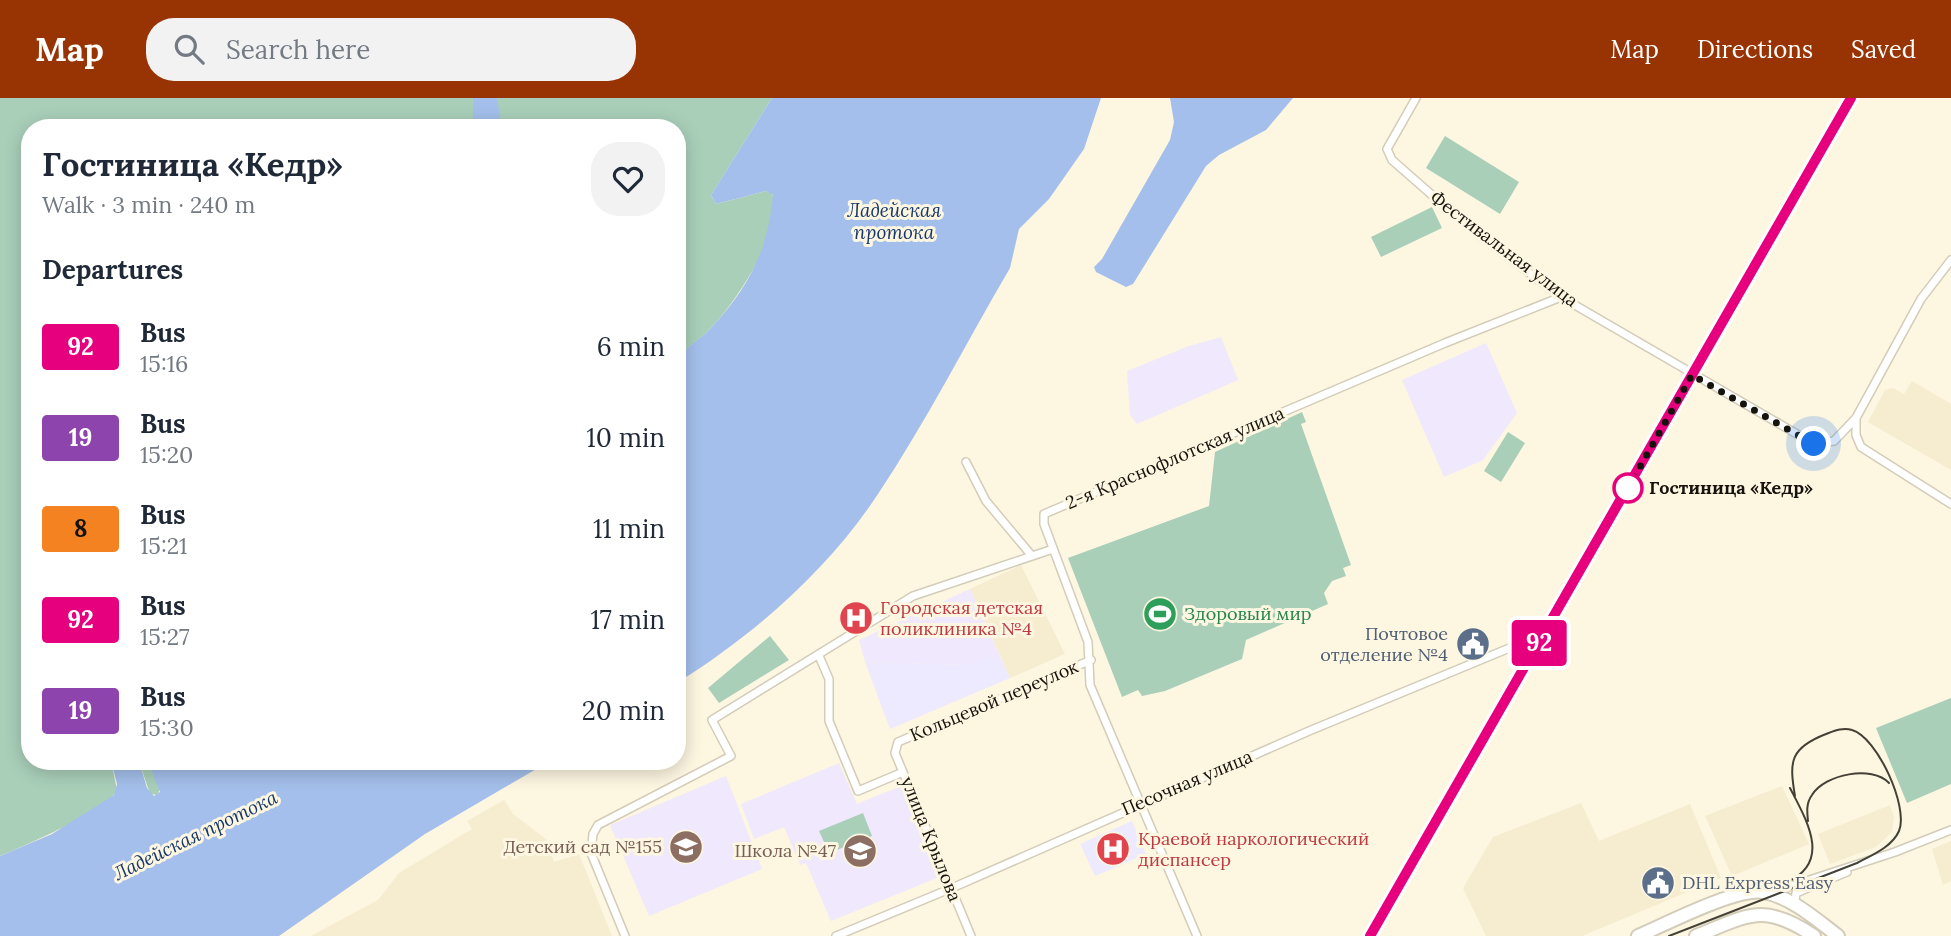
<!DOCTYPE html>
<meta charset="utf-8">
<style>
:root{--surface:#fff;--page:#f2f2f3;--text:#1f2937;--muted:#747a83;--accent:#983304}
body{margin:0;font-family:Lora,serif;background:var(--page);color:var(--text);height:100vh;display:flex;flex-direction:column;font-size:26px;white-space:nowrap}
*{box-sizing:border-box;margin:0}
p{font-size:23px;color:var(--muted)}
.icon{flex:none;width:38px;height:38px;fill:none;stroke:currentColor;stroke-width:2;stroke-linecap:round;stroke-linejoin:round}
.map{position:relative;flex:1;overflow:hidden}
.side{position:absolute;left:21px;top:21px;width:665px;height:651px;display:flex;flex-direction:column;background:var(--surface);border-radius:28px;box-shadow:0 4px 18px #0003}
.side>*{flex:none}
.badge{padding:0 14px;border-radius:5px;font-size:24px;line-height:46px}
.you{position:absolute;width:35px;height:35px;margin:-18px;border:5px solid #fff;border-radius:50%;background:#1a73e8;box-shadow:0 0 0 10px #1a73e833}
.map>.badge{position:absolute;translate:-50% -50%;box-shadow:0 0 0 4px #fff}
h2{padding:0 21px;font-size:26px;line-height:63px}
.round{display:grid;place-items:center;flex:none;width:74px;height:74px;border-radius:28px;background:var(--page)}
.headline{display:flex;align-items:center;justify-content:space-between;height:119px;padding:0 21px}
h1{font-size:33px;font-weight:800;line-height:52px}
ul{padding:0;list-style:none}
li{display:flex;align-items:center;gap:21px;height:91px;padding:0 21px}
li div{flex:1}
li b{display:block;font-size:26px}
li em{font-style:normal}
li .badge{min-width:77px;font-weight:700;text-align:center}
header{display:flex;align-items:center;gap:42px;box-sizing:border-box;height:98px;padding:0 35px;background:var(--accent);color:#fff}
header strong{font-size:33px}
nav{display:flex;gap:38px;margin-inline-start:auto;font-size:24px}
.search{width:490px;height:63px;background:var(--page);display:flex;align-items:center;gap:18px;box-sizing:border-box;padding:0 24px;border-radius:28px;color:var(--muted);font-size:26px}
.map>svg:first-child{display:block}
.built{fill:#f6edd0}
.education{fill:#f0e8fd}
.medical{fill:#ede9ff}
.green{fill:#a9cfb9}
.water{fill:#a4bfeb}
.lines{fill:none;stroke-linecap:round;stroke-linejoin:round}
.street-casing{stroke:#d3ccb8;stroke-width:10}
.primary-casing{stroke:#d3ccb8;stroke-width:14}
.highway-casing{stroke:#d3ccb8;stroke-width:16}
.street{stroke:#fff;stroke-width:7}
.primary{stroke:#fff;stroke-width:10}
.highway{stroke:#fff;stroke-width:12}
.tram{stroke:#434036;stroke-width:2}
.line-casing{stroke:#fff;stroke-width:16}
.line{stroke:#e6007e;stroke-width:10}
.walk{stroke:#15130c;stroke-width:7;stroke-dasharray:0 12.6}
.stop-dot{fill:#fff;stroke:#e6007e;stroke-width:3.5}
.labels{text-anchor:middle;stroke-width:6;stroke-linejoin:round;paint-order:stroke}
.street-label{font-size:18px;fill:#15130c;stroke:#fdf6e1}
.stop-label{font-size:18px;font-weight:bold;fill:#15130c;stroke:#fdf6e1;text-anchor:start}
.health-label{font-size:18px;fill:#be3a42;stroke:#fdf6e1;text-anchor:start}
.leisure-label{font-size:18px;fill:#27864d;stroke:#fdf6e1;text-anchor:start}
.service-label{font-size:18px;fill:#4e5e75;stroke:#fdf6e1;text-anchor:end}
.education-label{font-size:18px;fill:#785e54;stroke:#fdf6e1;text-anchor:end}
.water-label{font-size:19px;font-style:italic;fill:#18386d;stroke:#fdf6e1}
</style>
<header>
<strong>Map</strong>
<div class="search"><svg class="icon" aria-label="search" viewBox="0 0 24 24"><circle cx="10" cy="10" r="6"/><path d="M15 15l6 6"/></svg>Search here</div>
<nav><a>Map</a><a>Directions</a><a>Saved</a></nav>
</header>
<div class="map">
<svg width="1951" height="838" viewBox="0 0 1951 838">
<rect width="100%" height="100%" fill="#fdf6e1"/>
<path class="built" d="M1912,283L1951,306V372L1868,324L1885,292L1893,290L1904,296Z
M1021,467L1065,556L1010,580L970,491Z
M1782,688L1809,746L1732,778L1705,718Z
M504,702L513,716L546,741L554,764L579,756L612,838H311L378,802L399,775L472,731L467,723Z
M1581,705L1599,743L1690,706L1721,780L1582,838H1486L1463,790L1493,739Z
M1890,707L1894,719L1892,734L1876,749L1830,766L1818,736Z
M1951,743V783L1943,787L1932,751Z"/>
<path class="education" d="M1221,239L1238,282L1137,326L1130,317L1127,273L1189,248Z
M1486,245L1517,315L1483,362L1444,379L1402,282Z
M970,491L999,556L964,567L865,564L859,542Z
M839,665L857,706L901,688L937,780L831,823L806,765L800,767L784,729L754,741L741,706Z
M726,678L762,771L649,818L610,727Z"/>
<path class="medical" d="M999,556L1010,580L890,631L865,564L964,567Z
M1132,723L1146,756L1095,778L1080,746Z"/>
<path class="green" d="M0,0H772L711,97L716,106L766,93L772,95C784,134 737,202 711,230C700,242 685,249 677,264V30H30V663H111L117,692C108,712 22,749 0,758Z
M1445,38L1519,84L1500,116L1426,70Z
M1432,109L1442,130L1381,159L1371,139Z
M1302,314L1306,324L1301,326L1351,467L1343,470L1346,478L1332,483L1324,495L1328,506L1246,542L1242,561L1165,593L1142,598L1138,592L1122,599L1068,460L1209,408L1215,354Z
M1508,334L1525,345L1501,384L1484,373Z
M770,538L789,562L719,605L708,590Z
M1951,600V686L1907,705L1876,630Z
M139,663H174L151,672L160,689L158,697L150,696Z
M863,715L872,738L829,755L819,733Z"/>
<path class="water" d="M473,0H497L502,30H473Z
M772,0H1101L1084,51L1049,101L1019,131L1010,170C966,245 926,324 878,396C828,472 754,537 677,585V264C684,249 700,242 711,230C749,189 768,152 773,97L766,93L716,106L711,97Z
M1170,0H1293L1266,32L1219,57L1206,68L1133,186L1126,189L1096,174L1094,169L1102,161L1170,42L1174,24Z
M111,663H139L147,690L154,698L160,694L151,672L174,663H550L425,736L279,838H0V758L52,736L114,697L117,686Z"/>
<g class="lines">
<g class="street-casing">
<path id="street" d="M1416,0L1387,51L1392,62L1465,126L1561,199L1814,346L1834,343L1856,320L1921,201L1951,162
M1856,321V337L1861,349L1951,406
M966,364L986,403L1032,458
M819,558L829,581V623L858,693L903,674
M1770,795L1895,754L1951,732
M1799,807L1795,803L1796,795L1847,774
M625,838L591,755L593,736L598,727L731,658L712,622L913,498L1053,451
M836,838L952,790L1309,633L1524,544L1541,541
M971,838L895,655L898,644L1091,562
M1197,838L1090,587L1088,544L1044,426V416L1445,245L1561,199"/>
</g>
<g class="primary-casing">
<path id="primary" d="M1370,838L1851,0"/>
</g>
<g class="highway-casing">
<path id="highway" d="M1638,838C1666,826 1737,789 1764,794C1791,799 1817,822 1838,838
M1696,838C1749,817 1763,804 1814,838"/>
</g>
<use href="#street" class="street"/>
<use href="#primary" class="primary"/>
<use href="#highway" class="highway"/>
<path class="tram" d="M1808,723C1807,714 1806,705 1812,697C1825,676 1872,667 1889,685
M1787,784C1832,764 1807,723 1790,690
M1669,838L1857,765C1872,757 1892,749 1899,733C1909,709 1877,639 1852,632C1843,629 1834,633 1826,636C1790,650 1789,663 1795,698"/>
</g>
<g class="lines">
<g class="line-casing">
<path id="line" d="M1370,838L1851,0"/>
</g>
<use href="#line" class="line"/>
<path class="walk" d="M1628,390L1692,277L1814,346"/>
</g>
<defs>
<g id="stadium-disc" transform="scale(1.75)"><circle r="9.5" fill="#2e9e5b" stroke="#fdf6e1"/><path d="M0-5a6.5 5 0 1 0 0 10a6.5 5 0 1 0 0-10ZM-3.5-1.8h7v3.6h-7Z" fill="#fff"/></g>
<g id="hospital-disc" transform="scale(1.75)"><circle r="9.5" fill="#e0444e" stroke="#fdf6e1"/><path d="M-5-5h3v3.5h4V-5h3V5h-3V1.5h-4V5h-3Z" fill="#fff"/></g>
<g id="civic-disc" transform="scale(1.75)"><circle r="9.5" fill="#5c6f8a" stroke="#fdf6e1"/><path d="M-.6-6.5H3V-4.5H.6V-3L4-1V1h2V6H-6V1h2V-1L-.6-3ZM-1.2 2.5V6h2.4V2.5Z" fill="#fff"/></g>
<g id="school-disc" transform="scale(1.75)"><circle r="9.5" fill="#8d6e63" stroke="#fdf6e1"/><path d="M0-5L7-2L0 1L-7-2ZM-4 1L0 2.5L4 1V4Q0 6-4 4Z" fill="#fff"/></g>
</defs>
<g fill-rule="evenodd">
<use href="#stadium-disc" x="1160" y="516"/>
<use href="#hospital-disc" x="856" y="520"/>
<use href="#civic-disc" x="1473" y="546"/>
<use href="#school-disc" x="686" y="749"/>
<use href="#hospital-disc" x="1113" y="751"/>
<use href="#school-disc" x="860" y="753"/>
<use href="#civic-disc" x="1658" y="785"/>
</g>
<circle class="stop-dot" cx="1628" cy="390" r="14"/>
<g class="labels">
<g class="street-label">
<text transform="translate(1504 151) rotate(37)" y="6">Фестивальная улица</text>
<text transform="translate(1175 360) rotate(-23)" y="6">2-я Краснофлотская улица</text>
<text transform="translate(994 603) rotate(-23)" y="6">Кольцевой переулок</text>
<text transform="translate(1187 685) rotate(-23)" y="6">Песочная улица</text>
<text transform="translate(931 741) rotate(68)" y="6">улица Крылова</text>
</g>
<g class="stop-label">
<text x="1649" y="396">Гостиница «Кедр»</text>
</g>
<g class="health-label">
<text x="880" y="516">Городская детская<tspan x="880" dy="21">поликлиника №4</tspan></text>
<text x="1138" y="747">Краевой наркологический<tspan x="1138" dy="21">диспансер</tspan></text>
</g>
<g class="leisure-label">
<text x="1184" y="522">Здоровый мир</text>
</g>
<g class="service-label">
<text x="1448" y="542">Почтовое<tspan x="1448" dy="21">отделение №4</tspan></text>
<text x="1682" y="791" text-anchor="start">DHL Express Easy</text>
</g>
<g class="education-label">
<text x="662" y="755">Детский сад №155</text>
<text x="836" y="759">Школа №47</text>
</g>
<g class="water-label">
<text x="894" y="119">Ладейская<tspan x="894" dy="22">протока</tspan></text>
<text transform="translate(195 737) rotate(-26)" y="7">Ладейская протока</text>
</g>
</g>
</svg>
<div class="you" style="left:1814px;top:346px"></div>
<b class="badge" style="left:1539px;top:545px;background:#e6007e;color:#fff">92</b>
<section class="side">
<div class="headline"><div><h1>Гостиница «Кедр»</h1><p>Walk · 3 min · 240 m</p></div><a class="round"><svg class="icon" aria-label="heart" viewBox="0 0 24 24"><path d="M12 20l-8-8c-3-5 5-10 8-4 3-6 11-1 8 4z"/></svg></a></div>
<h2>Departures</h2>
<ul>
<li><span class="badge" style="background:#e6007e;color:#fff">92</span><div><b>Bus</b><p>15:16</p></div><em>6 min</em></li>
<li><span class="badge" style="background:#8e44ad;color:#fff">19</span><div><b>Bus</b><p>15:20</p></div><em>10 min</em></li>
<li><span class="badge" style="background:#f58220;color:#111">8</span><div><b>Bus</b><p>15:21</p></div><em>11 min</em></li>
<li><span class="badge" style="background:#e6007e;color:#fff">92</span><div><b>Bus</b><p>15:27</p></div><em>17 min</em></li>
<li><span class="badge" style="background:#8e44ad;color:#fff">19</span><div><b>Bus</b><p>15:30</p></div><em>20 min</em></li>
</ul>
</section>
</div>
